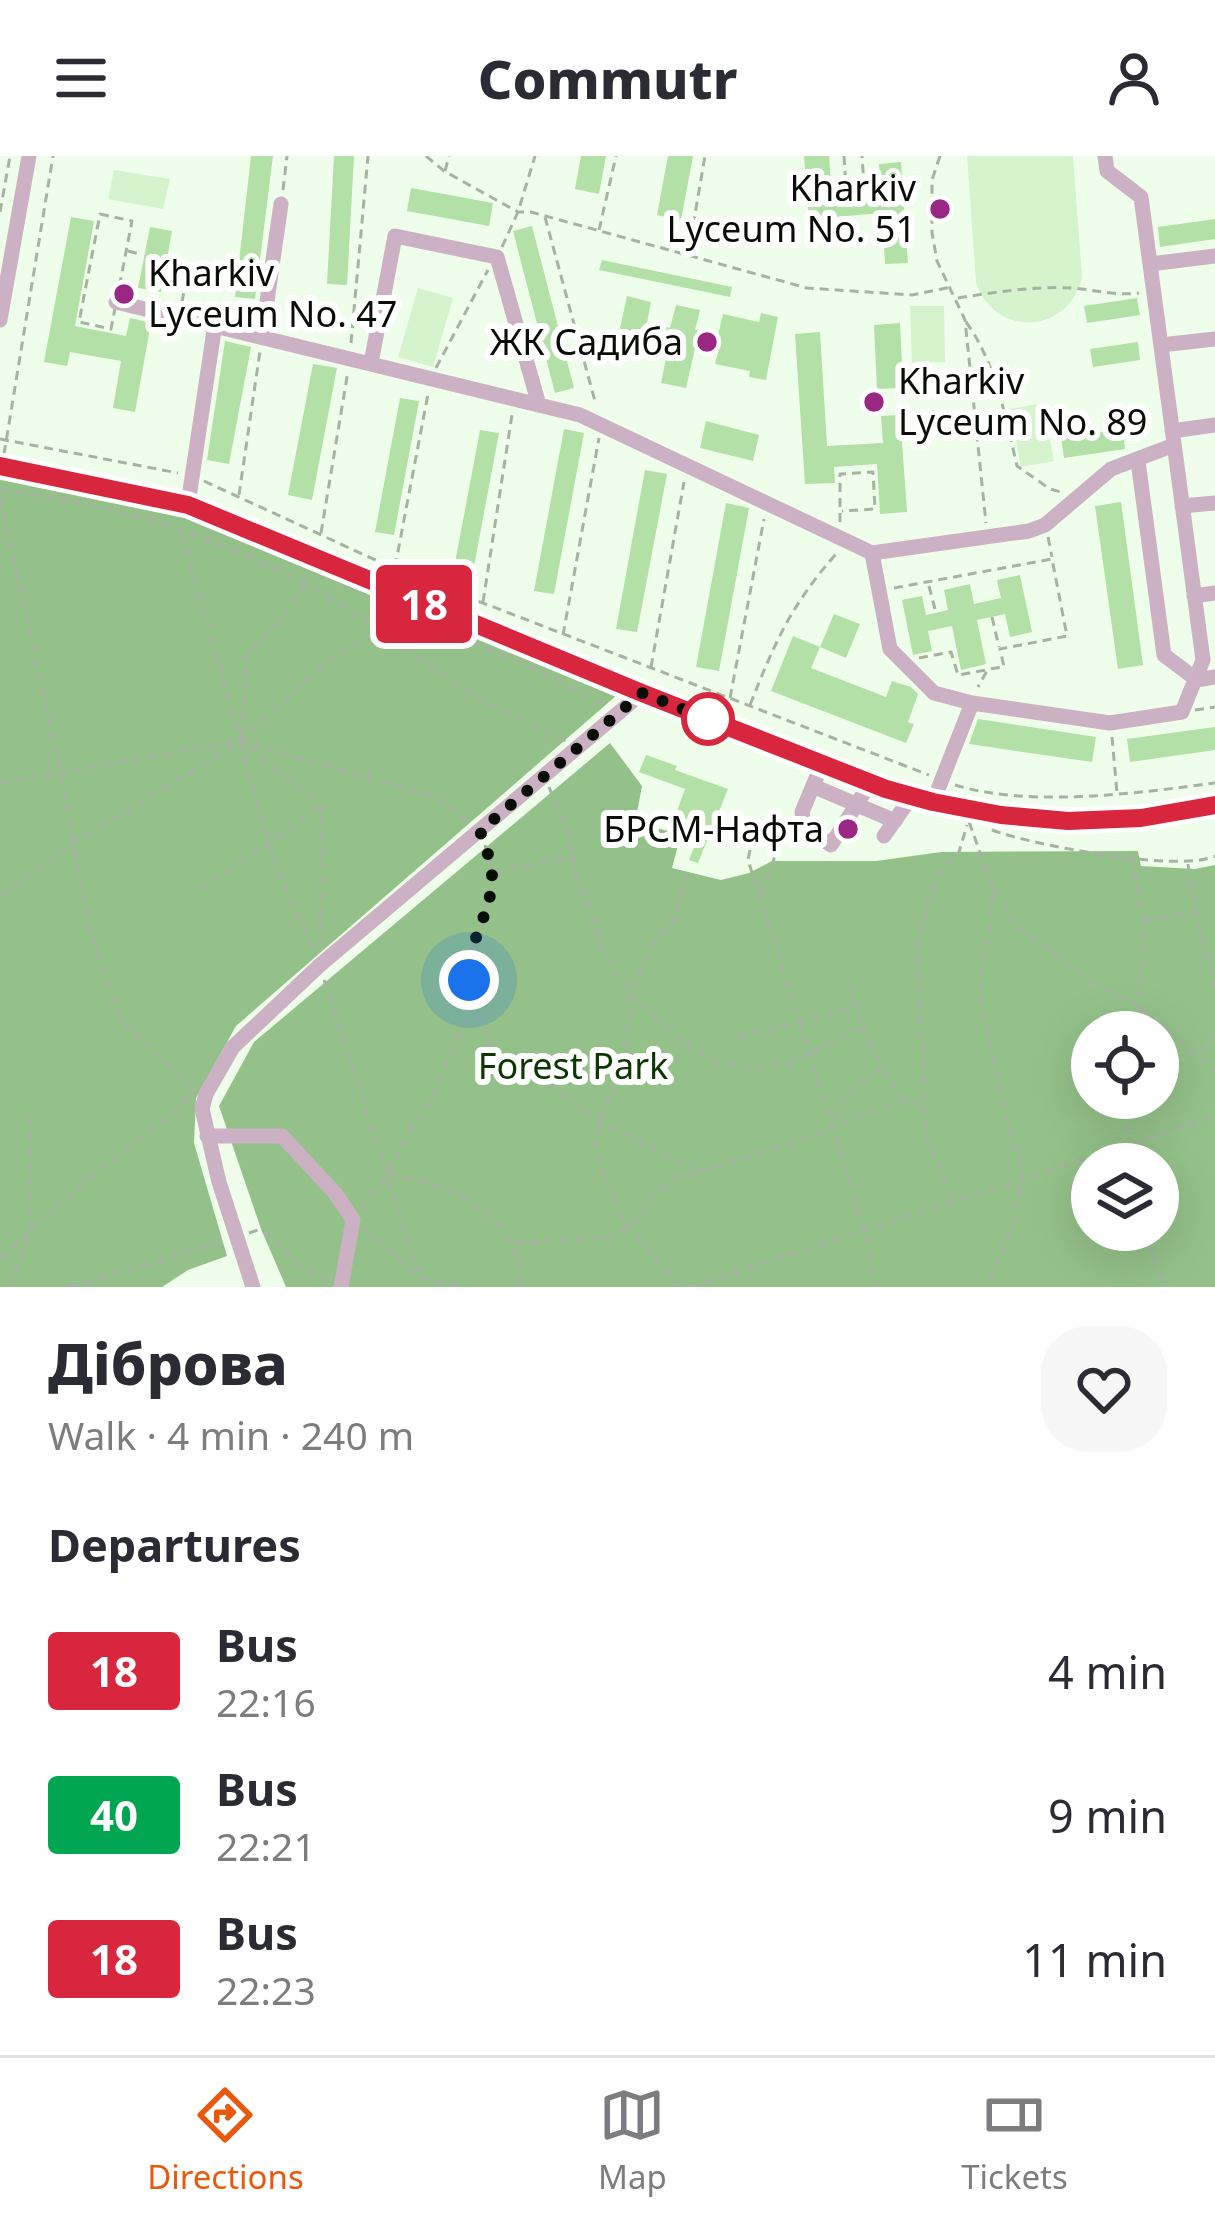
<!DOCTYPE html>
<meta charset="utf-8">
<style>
:root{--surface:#fff;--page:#f7f7f7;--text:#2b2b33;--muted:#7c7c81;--line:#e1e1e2;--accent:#ea580c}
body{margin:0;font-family:"Noto Sans",sans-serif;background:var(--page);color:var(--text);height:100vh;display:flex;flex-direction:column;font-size:45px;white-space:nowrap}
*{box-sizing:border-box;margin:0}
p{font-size:39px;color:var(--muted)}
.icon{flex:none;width:66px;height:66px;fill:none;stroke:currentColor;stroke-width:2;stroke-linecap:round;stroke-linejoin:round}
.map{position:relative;height:1131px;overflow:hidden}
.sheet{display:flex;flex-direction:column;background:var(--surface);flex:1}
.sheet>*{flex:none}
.badge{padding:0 24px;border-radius:9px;font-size:42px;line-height:78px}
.fabs{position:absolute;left:1071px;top:855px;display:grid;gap:24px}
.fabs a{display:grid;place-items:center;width:108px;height:108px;border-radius:50%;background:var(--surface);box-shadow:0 12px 48px #0002;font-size:60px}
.you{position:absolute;width:60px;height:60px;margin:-30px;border:9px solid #fff;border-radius:50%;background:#1a73e8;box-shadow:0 0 0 18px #1a73e833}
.map>.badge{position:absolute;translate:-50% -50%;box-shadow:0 0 0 6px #fff}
h2{padding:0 48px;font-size:45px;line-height:108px}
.round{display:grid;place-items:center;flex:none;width:126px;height:126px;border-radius:48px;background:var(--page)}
.headline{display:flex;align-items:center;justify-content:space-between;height:204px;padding:0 48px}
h1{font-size:57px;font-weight:800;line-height:90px}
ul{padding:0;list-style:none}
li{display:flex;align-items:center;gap:36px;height:144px;padding:0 48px}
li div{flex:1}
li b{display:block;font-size:45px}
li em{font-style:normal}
li .badge{min-width:132px;font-weight:700;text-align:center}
header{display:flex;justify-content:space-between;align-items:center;height:156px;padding:0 48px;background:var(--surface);font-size:54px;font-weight:800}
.dock{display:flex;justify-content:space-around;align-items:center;height:168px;border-top:3px solid var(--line);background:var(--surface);font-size:33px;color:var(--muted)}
.dock a{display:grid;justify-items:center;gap:6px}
.dock .current{color:var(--accent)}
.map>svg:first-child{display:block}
.green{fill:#d5f3cd}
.forest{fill:#94c189;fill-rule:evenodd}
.building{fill:#b2e0a6}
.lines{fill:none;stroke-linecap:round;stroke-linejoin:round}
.path{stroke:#a6b3a3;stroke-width:3;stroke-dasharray:9 6;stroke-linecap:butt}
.minor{stroke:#ccb0c3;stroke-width:15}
.major{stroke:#a47396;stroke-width:18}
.line-casing{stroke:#fff;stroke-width:27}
.line{stroke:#d7263d;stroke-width:18}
.walk{stroke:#080e07;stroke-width:12;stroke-dasharray:0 21.6}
.poi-dot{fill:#9b2784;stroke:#fff;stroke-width:4.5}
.stop-dot{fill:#fff;stroke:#d7263d;stroke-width:6}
.labels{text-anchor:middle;stroke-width:12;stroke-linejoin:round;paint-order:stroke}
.poi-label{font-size:36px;fill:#080e07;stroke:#fff;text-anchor:end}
.park-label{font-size:36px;fill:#0b3800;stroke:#fff}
</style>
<header><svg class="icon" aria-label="menu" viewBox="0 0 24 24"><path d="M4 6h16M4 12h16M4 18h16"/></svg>Commutr<svg class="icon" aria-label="person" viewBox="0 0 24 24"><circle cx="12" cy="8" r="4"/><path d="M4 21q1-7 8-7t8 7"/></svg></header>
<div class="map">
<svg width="1215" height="1131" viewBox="0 0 1215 1131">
<rect width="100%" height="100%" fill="#eefeea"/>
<path class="green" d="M967,0H1073L1082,122C1068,179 994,182 976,126Z
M114,14L170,23L163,53L108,43Z
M418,132L453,142L433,211L398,201Z
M910,150H944L945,206L912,207Z
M1043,247L1054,305L1021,311L1010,253Z"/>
<path class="forest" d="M0,318L166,352L617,539L236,870L196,942L194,987L227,1100L188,1114L162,1131H0Z
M610,587L642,630L635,667L681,678L672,712L721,724L749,717L772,705H876L941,696L1138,695L1141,710L1195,713L1215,709V1131H286L261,1073L219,950L254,886ZM1092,876H1158V942H1092ZM1092,1008H1158V1074H1092Z"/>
<path class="building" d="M251,0H273L255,143L235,141Z
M334,0H354L347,129L327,128Z
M581,0H606L599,38L575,33Z
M668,0H693L681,64L657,59Z
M804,0H829L832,40L881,37L879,8L901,6L908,107L885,108L882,57L834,61L835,76L810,78Z
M411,32L493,47L489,70L407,55Z
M71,61L94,65L75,170L126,180L130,162L151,167L135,256L113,252L121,205L70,196L67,210L44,206Z
M1215,63V83L1160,91L1158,71Z
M532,70L574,232L555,237L513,75Z
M150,71L172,75L161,136L138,132Z
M602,104L732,131L730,141L599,114Z
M627,140L651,146L647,167L670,172L676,149L700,154L695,174L718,179L723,158L759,166L761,157L778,161L766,224L749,221L750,215L715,208L719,193L696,188L686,232L661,227L670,183L646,178L642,197L616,191Z
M1137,142L1140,159L1087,167L1084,150Z
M900,167L902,209L918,208V221H902L903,232L877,233L874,169Z
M820,176L827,290L883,287L881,260L900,259L907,356L880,358L877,308L834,311L835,327L805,328L795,178Z
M225,185L251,191L229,308L207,304Z
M1138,186L1140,204L1093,211L1090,193Z
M313,208L337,212L312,344L288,339Z
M400,242L419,245L394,379L375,376Z
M706,265L759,279L753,305L700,292Z
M564,273L584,277L554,438L534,435Z
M1123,273L1125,293L1064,302L1061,281Z
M480,274L499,277L474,410L455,407Z
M645,314L667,318L637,476L616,473Z
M1121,346L1143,509L1118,513L1095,350Z
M726,347L749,352L719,515L696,511Z
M1020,419L1032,476L1010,481L1005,458L977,464L986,508L961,514L952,470L928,475L932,495L913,499L902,444L922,440L926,459L936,457L948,454L944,434L970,428L974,448L1001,442L997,424Z
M834,458L860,468L846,502L820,491Z
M793,480L820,491L811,512L886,541L892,525L911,531L918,538L908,566L914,568L906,587L771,535Z
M978,563L1096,581L1092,606L969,588Z
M1215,571V594L1130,606L1127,583Z
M646,599L677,610L675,614L728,633L698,707L689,704L702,671L675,661L685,633L639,616Z"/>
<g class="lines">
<path class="path" d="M426,0L444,15L518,56H531L807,132L912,139L951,131
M844,0L846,30L864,29L862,0
M940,0L932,24V77L937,105L965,164L986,367
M445,15L449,0
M283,34L287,0
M0,56L10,0
M100,58L132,65L111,173L79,166Z
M545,61L596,249
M599,74L616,0
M502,91L518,56L535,0
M128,95L140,98
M688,99L705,0
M958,142C996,136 1035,130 1073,132C1096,134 1115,140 1139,137
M182,146L190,103
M966,166C995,205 1006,263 1017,310L1050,333L1061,336
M351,187L368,0
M436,212L488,114
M0,283L178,317
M4,298L53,0
M204,325L395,413L929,619
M0,334C103,346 215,378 307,429C331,442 354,458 378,472
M239,339L260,195
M0,341L61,617L89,772L119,862L195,934
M840,366V318L873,316L875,353L842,355
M321,377L348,215
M182,378L241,585L322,649L320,791
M1048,381L1052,401
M395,411L428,238
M304,427L283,461L244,503L246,528L241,585L267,687L315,798
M929,430L936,457
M894,432L1052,403L1067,480L1000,493L1004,511L988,513L978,531
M483,446L512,259
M992,461L999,491
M374,468L402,459L534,512L607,550
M563,479L599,282
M919,502L951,496L958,519L986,514
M651,511L684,326
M730,542L764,363
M750,549C775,486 791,449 836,398
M1195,554L1215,551
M1112,581L1117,637
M0,627L241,585L436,641L470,667
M955,629C1031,652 1137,637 1215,627
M549,631L569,680L576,719L608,803L631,837L692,895L723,908L753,913L789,907L862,871
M969,666L993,732L991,767L981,813V853L1022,1022L1013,1067L991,1122L995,1131
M992,674C1032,689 1180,717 1215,700
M750,694L748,704L865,1073L876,1131
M1132,700L1143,765L1144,797L1137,839L1141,876
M1188,708L1195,756L1215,829
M494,715L573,701
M201,733L320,650
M994,733L1014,768L1092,826L1138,849L1215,916
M761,738C775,713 770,696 791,672
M0,741L74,687L241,585L326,506L380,473L467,536L566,585
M1145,765L1194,756
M324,824L419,1117
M850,829C858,874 879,911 906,946
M470,845L496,899L509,911L557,934L599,965L699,1015
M738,882L852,852
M1199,897L1215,878
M29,961L31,1074
M834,964L852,934L878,913
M1122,1008L1131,942
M389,1020C446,1023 530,1064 518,1131
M953,1042L926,982L917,792L929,739L941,716L959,696L967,669
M361,1053L387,1020L413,968L430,948L468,858L469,802L491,734L493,716L485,689
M364,1072L420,1122L467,1131
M1140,1074L1167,1131
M249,1077L261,1073L301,1111L330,1124
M515,1087L611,1081L628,1071L642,1058L654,1038L674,1024L803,983L893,947L923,948
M0,1103L77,1032L176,955L186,944L188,932
M11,1131L27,1082
M69,1131L223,1086
M680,1131L623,1065L603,1018L596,987L599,965L625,905L631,837L652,789L674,764L686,719
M689,1131L1215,961"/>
<path class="minor" d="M1150,108L1215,100
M116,146L580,259L872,397L1029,375L1045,369L1111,313L1174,289
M0,164L29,0
M262,180L281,48
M1161,189L1215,183
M371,207L395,80L497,101L539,249
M1172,275L1215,269
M1138,305L1164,499L1197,524L1215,521
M188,348L215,168
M1182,350L1215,347
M872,397L890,493L934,537L972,547L1110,567L1182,556L1203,504L1141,41L1107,15L1105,0
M1194,440L1215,437
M822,608L802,656L805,672L831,689L870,627
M813,630L895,665
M933,646L972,547
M884,680L912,640
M207,980H282L335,1037L353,1064L341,1131
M253,1131L219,1026L202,953L206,938L233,891L320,809L642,537"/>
<path class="major" d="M0,310L188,348L642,537L886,633L933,646L1001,659L1068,665L1141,663L1215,649"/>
</g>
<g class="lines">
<g class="line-casing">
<path id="line" d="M0,310L188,349L642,537L886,633L933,646L1001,659L1068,665L1141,662L1215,649"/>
</g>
<use href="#line" class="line"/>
<path class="walk" d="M469,824C468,781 492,758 492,721C492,706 485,690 480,675L642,537L708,563"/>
</g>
<g class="poi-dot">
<circle cx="940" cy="53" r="12"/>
<circle cx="124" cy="138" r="12"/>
<circle cx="707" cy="186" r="12"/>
<circle cx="874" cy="246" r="12"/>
<circle cx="848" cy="673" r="12"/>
</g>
<circle class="stop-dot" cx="708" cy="563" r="24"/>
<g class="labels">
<g class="poi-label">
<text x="916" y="45">Kharkiv<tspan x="916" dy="41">Lyceum No. 51</tspan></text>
<text x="148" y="130" text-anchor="start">Kharkiv<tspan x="148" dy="41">Lyceum No. 47</tspan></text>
<text x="683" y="199">ЖК Садиба</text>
<text x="898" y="238" text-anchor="start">Kharkiv<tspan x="898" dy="41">Lyceum No. 89</tspan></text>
<text x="824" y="686">БРСМ-Нафта</text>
</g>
<g class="park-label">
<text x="573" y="923">Forest Park</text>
</g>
</g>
</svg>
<div class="fabs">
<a><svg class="icon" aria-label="locate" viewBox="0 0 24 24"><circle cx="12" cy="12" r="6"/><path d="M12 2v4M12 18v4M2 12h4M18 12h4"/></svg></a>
<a><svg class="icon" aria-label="layers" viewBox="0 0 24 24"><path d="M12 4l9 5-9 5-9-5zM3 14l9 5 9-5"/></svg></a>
</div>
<div class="you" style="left:469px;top:824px"></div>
<b class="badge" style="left:424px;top:448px;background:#d7263d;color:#fff">18</b>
</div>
<section class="sheet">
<div class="headline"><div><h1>Діброва</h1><p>Walk · 4 min · 240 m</p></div><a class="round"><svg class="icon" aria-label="heart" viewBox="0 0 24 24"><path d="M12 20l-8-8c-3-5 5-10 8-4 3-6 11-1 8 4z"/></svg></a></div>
<h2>Departures</h2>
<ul>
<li><span class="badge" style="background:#d7263d;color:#fff">18</span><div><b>Bus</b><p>22:16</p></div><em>4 min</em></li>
<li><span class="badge" style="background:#00a651;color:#fff">40</span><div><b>Bus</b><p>22:21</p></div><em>9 min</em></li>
<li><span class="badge" style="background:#d7263d;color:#fff">18</span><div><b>Bus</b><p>22:23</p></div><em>11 min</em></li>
</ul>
</section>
<nav class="dock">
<a class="current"><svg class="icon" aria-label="directions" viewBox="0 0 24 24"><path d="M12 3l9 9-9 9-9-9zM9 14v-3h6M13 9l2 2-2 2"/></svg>Directions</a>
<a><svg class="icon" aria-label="map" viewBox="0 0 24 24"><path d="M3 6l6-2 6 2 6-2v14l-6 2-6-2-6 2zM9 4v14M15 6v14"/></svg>Map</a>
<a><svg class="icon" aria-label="tickets" viewBox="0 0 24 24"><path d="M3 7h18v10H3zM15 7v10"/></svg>Tickets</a>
</nav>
